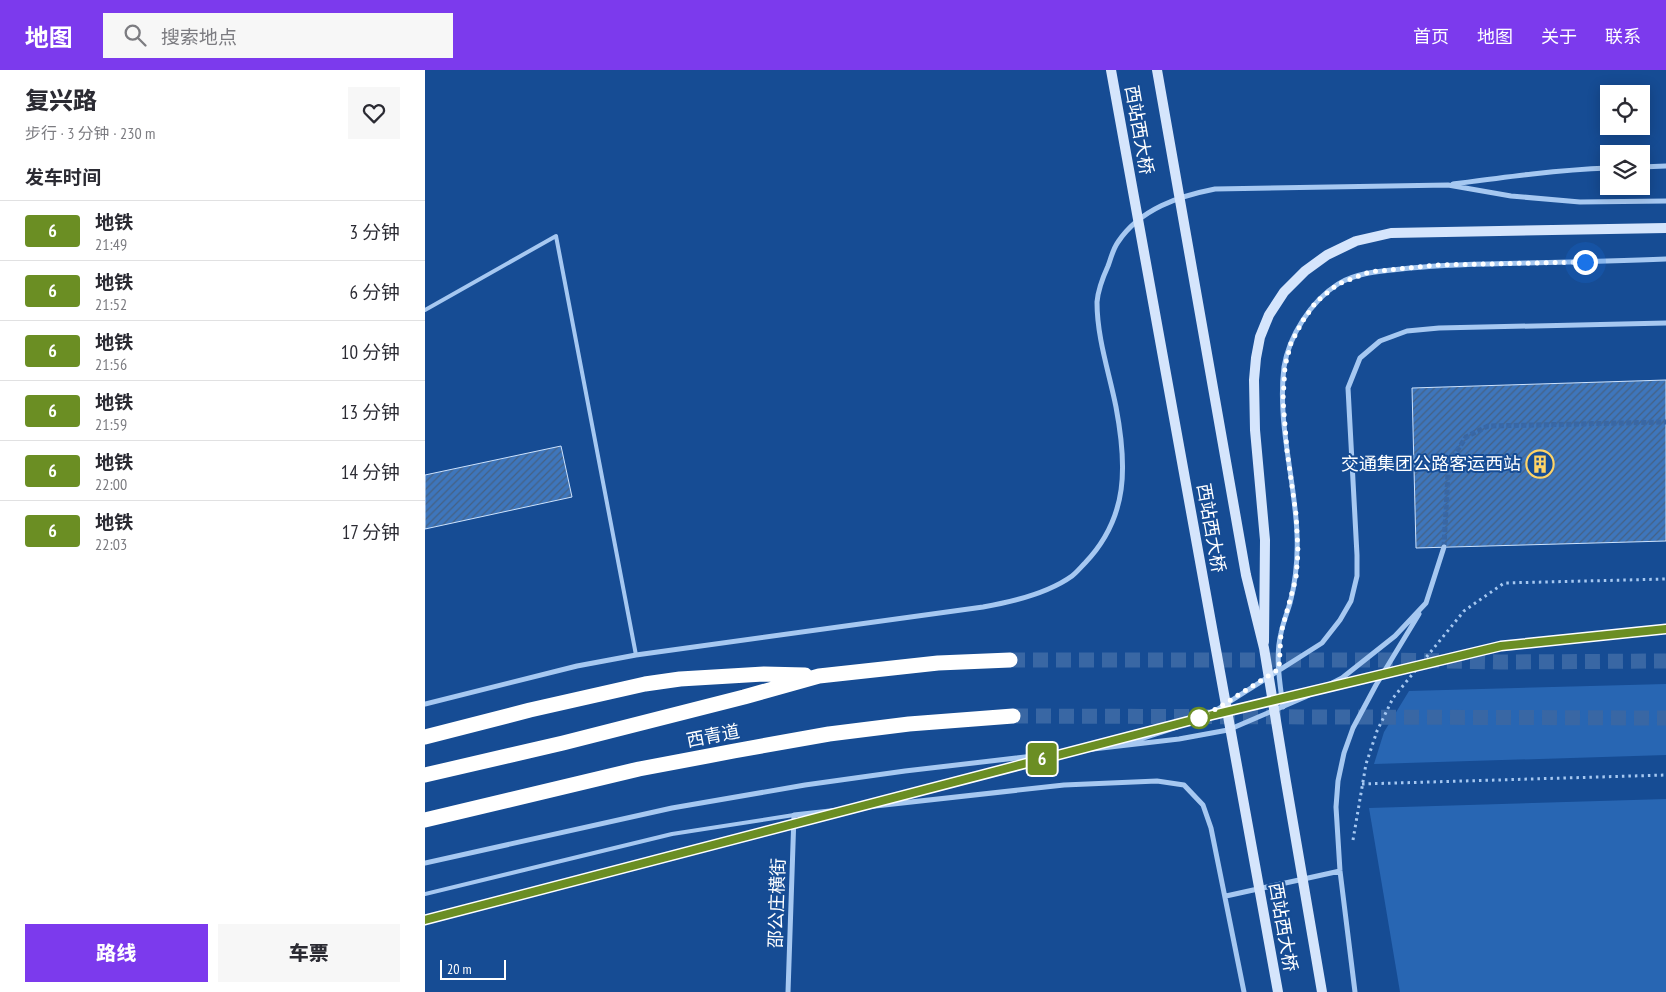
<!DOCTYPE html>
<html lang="zh">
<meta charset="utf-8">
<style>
:root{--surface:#fff;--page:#f7f7f7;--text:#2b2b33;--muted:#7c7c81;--line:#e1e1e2;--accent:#7c3aed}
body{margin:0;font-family:"PT Sans Narrow","Noto Sans SC",sans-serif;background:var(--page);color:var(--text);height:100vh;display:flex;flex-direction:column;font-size:19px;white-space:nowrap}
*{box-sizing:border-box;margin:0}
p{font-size:16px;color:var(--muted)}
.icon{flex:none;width:28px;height:28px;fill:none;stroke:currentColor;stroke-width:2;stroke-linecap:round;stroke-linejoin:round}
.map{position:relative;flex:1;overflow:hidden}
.details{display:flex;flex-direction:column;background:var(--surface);width:425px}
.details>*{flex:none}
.badge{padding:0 10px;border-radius:4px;font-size:18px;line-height:32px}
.controls{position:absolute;left:1175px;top:15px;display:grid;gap:10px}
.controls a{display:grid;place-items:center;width:50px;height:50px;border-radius:0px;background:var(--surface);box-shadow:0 2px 12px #0003;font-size:25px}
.scale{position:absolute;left:15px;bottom:12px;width:66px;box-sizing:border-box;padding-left:5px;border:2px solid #fff;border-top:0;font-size:14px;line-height:18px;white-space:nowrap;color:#fff;-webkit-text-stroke:4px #164c94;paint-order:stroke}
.you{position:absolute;width:25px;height:25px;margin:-12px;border:4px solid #fff;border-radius:50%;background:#1a73e8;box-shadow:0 0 0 8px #1a73e833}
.map>.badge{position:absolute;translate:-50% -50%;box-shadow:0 0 0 2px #fff}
h2{padding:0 25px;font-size:19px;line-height:45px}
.round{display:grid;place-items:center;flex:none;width:52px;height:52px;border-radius:0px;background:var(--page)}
.headline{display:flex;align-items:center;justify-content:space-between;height:85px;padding:0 25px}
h1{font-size:24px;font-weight:800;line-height:38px}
.cta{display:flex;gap:10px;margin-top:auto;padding:10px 25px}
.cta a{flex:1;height:58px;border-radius:0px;background:var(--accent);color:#fff;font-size:20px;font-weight:800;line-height:58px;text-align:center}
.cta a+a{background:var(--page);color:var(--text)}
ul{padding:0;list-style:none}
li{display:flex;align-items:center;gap:15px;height:60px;padding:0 25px;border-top:1px solid var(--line)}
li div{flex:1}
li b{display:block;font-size:19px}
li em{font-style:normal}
li .badge{min-width:55px;font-weight:700;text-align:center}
header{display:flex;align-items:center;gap:30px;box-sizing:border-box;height:70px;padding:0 25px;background:var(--accent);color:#fff}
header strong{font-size:24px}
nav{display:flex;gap:28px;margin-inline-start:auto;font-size:18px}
.search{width:350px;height:45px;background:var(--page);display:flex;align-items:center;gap:12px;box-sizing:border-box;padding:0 18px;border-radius:0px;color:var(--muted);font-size:19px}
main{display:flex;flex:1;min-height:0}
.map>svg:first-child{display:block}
.green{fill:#2866b3}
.building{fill:url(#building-hatch);stroke:#cde2fc}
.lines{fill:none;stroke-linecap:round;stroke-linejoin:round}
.street-tunnel{stroke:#3967a4;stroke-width:5;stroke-dasharray:5 2.5;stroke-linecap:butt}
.highway-tunnel{stroke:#3967a4;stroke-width:15;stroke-dasharray:15 8;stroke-linecap:butt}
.path{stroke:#a6c8f1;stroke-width:3;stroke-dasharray:2.5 4;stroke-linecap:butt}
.lane{stroke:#a6c8f1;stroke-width:4}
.street{stroke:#a6c8f1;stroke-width:5}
.secondary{stroke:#d5e5fc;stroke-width:10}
.highway{stroke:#fff;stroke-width:15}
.secondary-bridge{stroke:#d5e5fc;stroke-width:10}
.line-casing{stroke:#fff;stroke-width:11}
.line{stroke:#6b8e23;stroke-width:8}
.walk{stroke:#fff;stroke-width:5;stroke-dasharray:0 9}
.stop-dot{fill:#fff;stroke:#6b8e23;stroke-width:2.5}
.labels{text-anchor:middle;stroke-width:4;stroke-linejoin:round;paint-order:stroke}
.street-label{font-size:18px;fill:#fff;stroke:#164c94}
.poi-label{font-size:18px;fill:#fff;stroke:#164c94;text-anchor:end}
</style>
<header>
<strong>地图</strong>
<div class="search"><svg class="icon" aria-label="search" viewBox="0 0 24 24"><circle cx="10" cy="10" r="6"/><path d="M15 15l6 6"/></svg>搜索地点</div>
<nav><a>首页</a><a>地图</a><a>关于</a><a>联系</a></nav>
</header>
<main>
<section class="details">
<div class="headline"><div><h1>复兴路</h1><p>步行 · 3 分钟 · 230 m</p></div><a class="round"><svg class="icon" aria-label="heart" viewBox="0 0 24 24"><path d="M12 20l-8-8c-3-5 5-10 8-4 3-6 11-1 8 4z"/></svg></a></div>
<h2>发车时间</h2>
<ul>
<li><span class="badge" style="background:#6b8e23;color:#fff">6</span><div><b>地铁</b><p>21:49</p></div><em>3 分钟</em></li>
<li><span class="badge" style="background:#6b8e23;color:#fff">6</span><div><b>地铁</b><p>21:52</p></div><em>6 分钟</em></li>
<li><span class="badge" style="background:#6b8e23;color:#fff">6</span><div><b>地铁</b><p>21:56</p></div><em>10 分钟</em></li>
<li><span class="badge" style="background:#6b8e23;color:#fff">6</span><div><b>地铁</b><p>21:59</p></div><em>13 分钟</em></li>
<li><span class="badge" style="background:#6b8e23;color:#fff">6</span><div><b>地铁</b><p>22:00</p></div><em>14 分钟</em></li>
<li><span class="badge" style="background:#6b8e23;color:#fff">6</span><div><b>地铁</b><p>22:03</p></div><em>17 分钟</em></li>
</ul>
<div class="cta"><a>路线</a><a>车票</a></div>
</section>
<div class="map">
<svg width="1241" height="922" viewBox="0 0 1241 922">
<defs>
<pattern id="building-hatch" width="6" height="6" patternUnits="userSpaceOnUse" patternTransform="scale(1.25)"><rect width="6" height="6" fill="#3e76bc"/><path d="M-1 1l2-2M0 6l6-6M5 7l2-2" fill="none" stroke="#456184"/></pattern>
</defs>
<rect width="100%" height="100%" fill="#164c94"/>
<path class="green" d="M1241,614V685L949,694L959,662L984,621Z
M1241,729V922H975L944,738Z"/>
<path class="building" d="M1241,310V471L991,478L987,318Z
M136,376L147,427L0,459V405Z"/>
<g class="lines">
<path class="street-tunnel" d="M1019,477L1023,403L1030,384L1041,367L1063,356L1241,352"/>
<path class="highway-tunnel" d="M585,590H967L1075,592L1241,591
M588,646L1241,648"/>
<path class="path" d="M937,714L1241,705
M928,770L941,694L952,661L968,628L1039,541L1079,513L1241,509"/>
<path class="lane" d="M0,240L131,166L211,585
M0,824L247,764L369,745"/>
<path class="street" d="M1216,97L1241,96
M1028,114C1080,107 1131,100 1184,98
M0,634L152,596L211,585L558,537C587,532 622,524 647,506C651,503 656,497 660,493C704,447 702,395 691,337C684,302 672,268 672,232C673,220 678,207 683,196C686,188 688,179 693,172C715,139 754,126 790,119L1023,115L1086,126L1155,132L1241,131
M858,637C855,613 850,587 856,563C858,553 862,543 865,533C871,510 873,488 872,464C870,409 852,353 859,297C864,266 886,231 913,214C931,203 955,201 976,199C1018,194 1059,194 1101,193C1148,192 1194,191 1241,189
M695,673L718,668L752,657L793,639L897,573L915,550L926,531L932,506V485L923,318L935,288L955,271L982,261L1014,258L1241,253
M0,793L247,738L380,715L480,701L754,669L803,660L880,627L917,608L970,566L1001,533L1019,477
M801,826L915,801
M363,922L369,745L639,715L732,711L759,715L778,735L786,758L819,922
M930,922L915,801L911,737L913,711L919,683L928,658L951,615L994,544"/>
<path class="secondary" d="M839,572L840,470L830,360L829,310L831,288L835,267L844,245L859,222L880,201L902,185L931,171L966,163L1241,158"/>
<path class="highway" d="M0,667L105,640L220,614L255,609L339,604L380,605
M0,705L138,673L319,627L394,606L513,593L585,590
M0,750L214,699L309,681L404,664L484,654L588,646"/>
<path class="secondary-bridge" d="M686,0L853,922
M732,0L821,505L839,578L861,712L897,922"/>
</g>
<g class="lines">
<g class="line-casing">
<path id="line" d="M0,850L779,647L1076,576L1241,559"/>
</g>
<use href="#line" class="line"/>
<path class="walk" d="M774,648L793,638L854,599L856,563L871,508L873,482L871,444L862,381L858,330L860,296L866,273L877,252L891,232L913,214L944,202L1012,195L1160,192"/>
</g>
<defs>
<g id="building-ring" transform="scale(1.4375)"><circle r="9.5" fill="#164c94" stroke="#ffd466" stroke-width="1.5"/><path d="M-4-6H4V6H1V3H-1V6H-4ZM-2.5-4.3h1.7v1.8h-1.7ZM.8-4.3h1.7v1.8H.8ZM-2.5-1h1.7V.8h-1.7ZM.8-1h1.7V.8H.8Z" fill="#ffd466"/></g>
</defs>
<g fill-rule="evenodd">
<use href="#building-ring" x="1115" y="394"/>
</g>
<circle class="stop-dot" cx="774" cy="648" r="10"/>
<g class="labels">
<g class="street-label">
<text transform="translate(714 60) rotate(80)" y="6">西站西大桥</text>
<text transform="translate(786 458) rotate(80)" y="6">西站西大桥</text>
<text transform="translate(288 666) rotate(-11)" y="6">西青道</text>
<text transform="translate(352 833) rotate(-88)" y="6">邵公庄横街</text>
<text transform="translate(858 857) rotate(80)" y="6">西站西大桥</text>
</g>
<g class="poi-label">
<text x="1096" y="400">交通集团公路客运西站</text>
</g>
</g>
</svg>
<div class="controls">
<a><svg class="icon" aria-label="locate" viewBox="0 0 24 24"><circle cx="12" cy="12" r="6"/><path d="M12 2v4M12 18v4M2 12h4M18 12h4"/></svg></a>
<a><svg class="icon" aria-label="layers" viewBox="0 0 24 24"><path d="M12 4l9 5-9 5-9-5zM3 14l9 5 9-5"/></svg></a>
</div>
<div class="scale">20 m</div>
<div class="you" style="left:1160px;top:192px"></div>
<b class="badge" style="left:617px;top:689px;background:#6b8e23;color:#fff">6</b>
</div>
</main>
